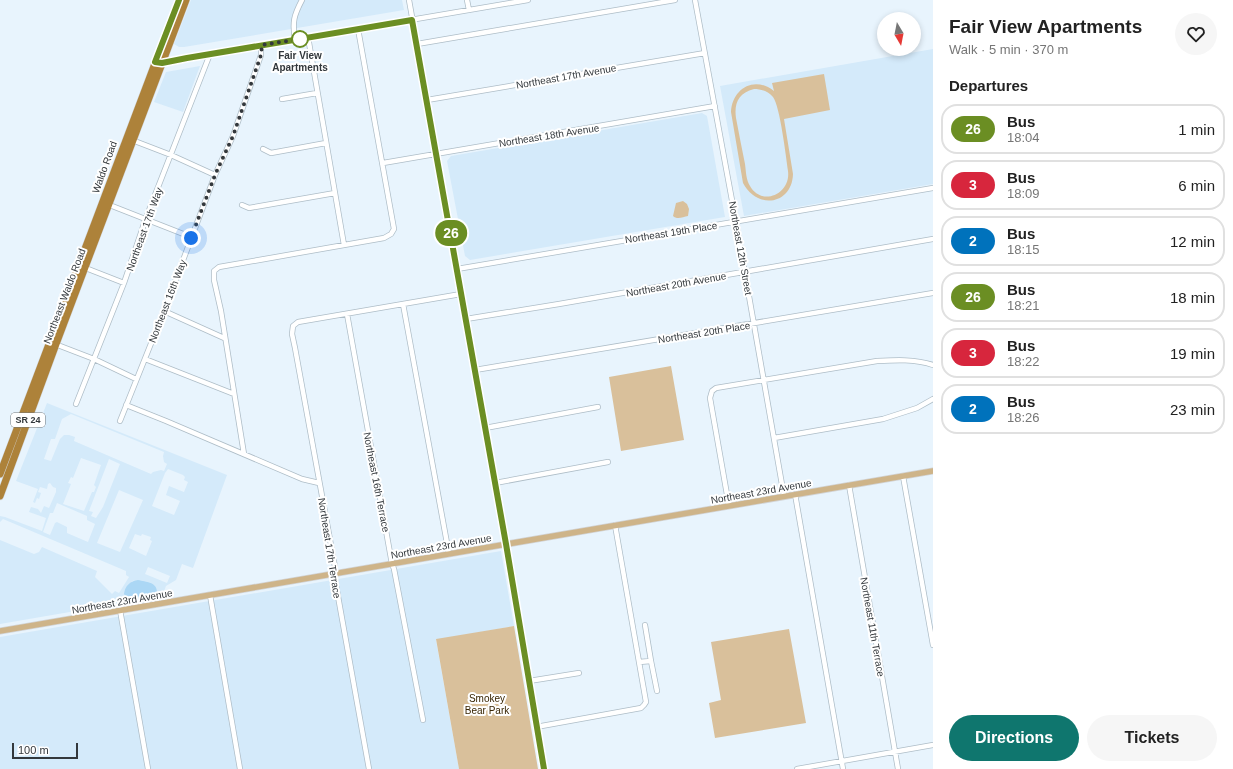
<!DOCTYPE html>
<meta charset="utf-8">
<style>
:root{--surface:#fff;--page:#f6f6f6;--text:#222;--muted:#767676;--line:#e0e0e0;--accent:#0f766e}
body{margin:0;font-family:Helvetica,sans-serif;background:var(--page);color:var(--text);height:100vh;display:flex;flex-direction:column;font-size:15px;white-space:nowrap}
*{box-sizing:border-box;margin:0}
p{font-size:13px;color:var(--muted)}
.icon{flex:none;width:22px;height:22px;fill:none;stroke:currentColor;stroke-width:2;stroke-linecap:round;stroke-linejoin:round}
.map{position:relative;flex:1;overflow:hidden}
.drawer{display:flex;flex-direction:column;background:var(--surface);width:300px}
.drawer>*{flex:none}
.badge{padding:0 8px;border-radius:13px;font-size:14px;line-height:26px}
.needle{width:26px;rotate:170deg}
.tools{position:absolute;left:877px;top:12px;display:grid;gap:8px}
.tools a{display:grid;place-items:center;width:44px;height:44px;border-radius:50%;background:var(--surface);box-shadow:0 2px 6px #0003;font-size:20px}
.scale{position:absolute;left:12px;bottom:10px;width:66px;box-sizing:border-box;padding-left:4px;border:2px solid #33383c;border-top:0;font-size:11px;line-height:14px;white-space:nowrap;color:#33383c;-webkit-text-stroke:3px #fff;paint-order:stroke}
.you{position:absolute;width:20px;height:20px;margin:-10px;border:3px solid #fff;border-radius:50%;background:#1a73e8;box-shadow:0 0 0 6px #1a73e833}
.map>.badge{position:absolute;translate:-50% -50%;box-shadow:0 0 0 2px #fff}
h2{padding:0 16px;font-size:15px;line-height:36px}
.round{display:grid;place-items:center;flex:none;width:42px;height:42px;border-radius:21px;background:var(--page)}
.headline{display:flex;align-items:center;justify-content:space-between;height:68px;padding:0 16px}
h1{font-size:19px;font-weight:800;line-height:30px}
.primary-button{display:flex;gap:8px;margin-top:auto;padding:8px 16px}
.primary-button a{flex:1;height:46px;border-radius:24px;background:var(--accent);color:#fff;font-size:16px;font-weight:800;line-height:46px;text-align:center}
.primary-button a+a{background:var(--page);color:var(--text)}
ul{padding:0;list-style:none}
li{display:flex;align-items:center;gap:12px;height:50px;margin:0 8px 6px;padding:0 8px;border:2px solid var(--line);border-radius:16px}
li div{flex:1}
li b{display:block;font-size:15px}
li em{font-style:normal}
li .badge{min-width:44px;font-weight:700;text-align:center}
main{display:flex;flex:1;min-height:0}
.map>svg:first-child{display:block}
.built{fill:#d4eafa;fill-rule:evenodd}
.green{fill:#d9c09b;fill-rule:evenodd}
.water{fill:#abd7f5}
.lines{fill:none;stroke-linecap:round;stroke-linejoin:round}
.minor-casing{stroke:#aebdc7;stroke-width:6}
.major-casing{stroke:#d2d3d4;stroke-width:7}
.highway-casing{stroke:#d2d3d4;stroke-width:8}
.minor{stroke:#fff;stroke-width:4.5}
.major{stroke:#ceb489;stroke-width:5.5}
.highway{stroke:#ad823a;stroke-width:7}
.line-casing{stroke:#fff;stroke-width:9}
.line{stroke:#6b8e23;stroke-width:6}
.walk{stroke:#33383c;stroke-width:4;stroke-dasharray:0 7.2}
.stop-dot{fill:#fff;stroke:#6b8e23;stroke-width:2}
.labels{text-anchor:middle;stroke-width:4;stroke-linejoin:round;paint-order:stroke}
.shield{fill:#fff;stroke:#707476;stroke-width:1}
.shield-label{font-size:9px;font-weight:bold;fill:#33383c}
.stop-label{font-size:10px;font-weight:bold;fill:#33383c;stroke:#fff}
.street-label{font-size:10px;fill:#33383c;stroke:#fff}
.park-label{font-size:10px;fill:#382503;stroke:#fff}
</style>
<main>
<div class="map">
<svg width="933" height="769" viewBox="0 0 933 769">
<rect width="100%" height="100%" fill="#e8f4fd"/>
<path class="built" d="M191,0H402L404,10L184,47H179L174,44Z
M933,49V184L744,216L720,86Z
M200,66L183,112L154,102L166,72Z
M702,113L707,116L725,217L470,260L465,256L447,161L451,156Z
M47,403L227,475L193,568L182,564L176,580L166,586L163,594L157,597L0,624V540L34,554L39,552L42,547L97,571L95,577L112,594L115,591L119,593L129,577L126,575V571L3,519L0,522V516L5,517L42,531L46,518L29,512L31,507L38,509L41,513L44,506L49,508L56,492V488L53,487L50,483L48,484L47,489L40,487L38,492L41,493L39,499L37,498L35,503L33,502L38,489L16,481ZM71,414L164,452L163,456L164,462L167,464L164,471L161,470L153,472L151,474L74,441L75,437L69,435H64L60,439L51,461L44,459L51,439H55L62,419ZM81,458L101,465L94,485L96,487L94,492H92L84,511L63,504L71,484L68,483L71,477L73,478ZM109,459L120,464L103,507L96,518L91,516L93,512L89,511ZM168,469L183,475L185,477L184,480L188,482L184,492L169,486L166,495L180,501L174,515L152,506L165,473ZM119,490L143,500L120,552L97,543ZM57,503L87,516V520L95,524L88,542L67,533V527L57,522L55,523L50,535L43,532L50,513H53ZM135,534L141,536L142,534L151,537L150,540L152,541L146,556L129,548ZM148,567L170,576L167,583L145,574ZM138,580L154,594L128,598L132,581Z
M501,551L514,626L436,640L459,769H0V637Z"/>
<path class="green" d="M824,74L830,110L784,119L793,174C792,205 757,210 743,183L731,112C732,89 754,75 774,91L772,83ZM754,89C761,89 768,91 773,97C780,106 786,157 788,171C791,194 762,207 750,186C746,180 746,171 745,164C742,149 739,134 736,118C734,104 738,93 754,89Z
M683,201L687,204L689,209L688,216C683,217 677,220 673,216L676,203Z
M671,366L684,440L621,451L609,377Z
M514,626L538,769H459L436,639Z
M789,629L806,723L715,738L709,703L721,700L711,642Z"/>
<path class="water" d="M138,580C146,582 157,582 157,592L154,594L130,598L126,597L124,594C125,586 130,581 138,580Z"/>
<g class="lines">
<g class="minor-casing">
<path id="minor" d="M409,0L506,544L544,769
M467,0L469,10
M695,0L736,222L784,496
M308,37L344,245
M295,40C292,22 294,15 302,0
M417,44L675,0
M161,64L187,58L528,0
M282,99L317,93
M427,100L705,53
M132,140L171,155L215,175
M263,149L271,153L326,143
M383,163L715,106
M107,204L191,237
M242,205L249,208L335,193
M83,267L124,283
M457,269L933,188
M403,304L449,554
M164,311L224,338
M347,314L392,564L394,569L423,720
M466,319L559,304L933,239
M55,344L94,359L136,379
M145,359L234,394
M475,370L933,293
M76,404L124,283L146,218L210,54
M126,405L166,421L302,479L319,483
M120,421L164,311L215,175L233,136L261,55V45
M485,428L598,407
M774,438L883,419L917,408L933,399
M244,454L221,311L214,280V271L219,267L384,238L391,234L394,229L358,29
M903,476L933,645
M495,483L608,462
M849,485L898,769
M795,494L843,769
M729,506L710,398L712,391L716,388L877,361C896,360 915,359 933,365
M210,595L240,769
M120,610L148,769
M651,661L657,691
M639,662L651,661L645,625
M529,681L579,673
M536,727L641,708L644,705L646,702L615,525
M369,769L334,574L335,567L295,348L292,334L293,326L298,322L461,294
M797,769L933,745"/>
</g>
<g class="major-casing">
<path id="major" d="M0,631L933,471"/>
</g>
<g class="highway-casing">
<path id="highway" d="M0,474L179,0
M0,496L56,344L186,0"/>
</g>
<use href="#minor" class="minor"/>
<use href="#major" class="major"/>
<use href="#highway" class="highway"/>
</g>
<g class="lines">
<g class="line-casing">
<path id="line" d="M179,0L155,62L162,63L187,58L412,20L506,544L544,769"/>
</g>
<use href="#line" class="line"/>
<path class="walk" d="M191,238L215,175L233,136L261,55L262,45L300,39"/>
</g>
<circle class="stop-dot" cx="300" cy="39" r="8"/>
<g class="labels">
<rect class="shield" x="11" y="413" width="34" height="14" rx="3"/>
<g class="shield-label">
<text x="28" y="423">SR 24</text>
</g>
<g class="stop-label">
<text x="300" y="59">Fair View<tspan x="300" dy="12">Apartments</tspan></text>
</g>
<g class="street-label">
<text transform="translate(566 76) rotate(-10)" y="4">Northeast 17th Avenue</text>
<text transform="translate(549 135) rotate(-9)" y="4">Northeast 18th Avenue</text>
<text transform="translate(104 167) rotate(-70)" y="4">Waldo Road</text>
<text transform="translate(144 229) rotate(-70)" y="4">Northeast 17th Way</text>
<text transform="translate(671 232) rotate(-9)" y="4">Northeast 19th Place</text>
<text transform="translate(741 248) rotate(80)" y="4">Northeast 12th Street</text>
<text transform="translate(676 284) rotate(-10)" y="4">Northeast 20th Avenue</text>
<text transform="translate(64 296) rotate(-69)" y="4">Northeast Waldo Road</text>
<text transform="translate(167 301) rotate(-69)" y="4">Northeast 16th Way</text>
<text transform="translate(704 332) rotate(-9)" y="4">Northeast 20th Place</text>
<text transform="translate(377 482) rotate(79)" y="4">Northeast 16th Terrace</text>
<text transform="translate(761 491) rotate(-10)" y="4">Northeast 23rd Avenue</text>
<text transform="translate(441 546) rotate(-10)" y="4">Northeast 23rd Avenue</text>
<text transform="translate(330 548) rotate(81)" y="4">Northeast 17th Terrace</text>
<text transform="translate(122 601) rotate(-10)" y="4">Northeast 23rd Avenue</text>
<text transform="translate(873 627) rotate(80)" y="4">Northeast 11th Terrace</text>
</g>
<g class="park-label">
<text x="487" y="702">Smokey<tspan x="487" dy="12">Bear Park</tspan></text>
</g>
</g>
</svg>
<div class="tools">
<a><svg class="needle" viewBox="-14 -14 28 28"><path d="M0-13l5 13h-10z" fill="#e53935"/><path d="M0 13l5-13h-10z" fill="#767676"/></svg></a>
</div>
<div class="scale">100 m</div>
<div class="you" style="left:191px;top:238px"></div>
<b class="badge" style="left:451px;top:233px;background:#6b8e23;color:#fff">26</b>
</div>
<section class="drawer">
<div class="headline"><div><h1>Fair View Apartments</h1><p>Walk · 5 min · 370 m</p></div><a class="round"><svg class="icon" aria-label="heart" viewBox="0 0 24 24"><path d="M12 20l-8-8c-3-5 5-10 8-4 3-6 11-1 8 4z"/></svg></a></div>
<h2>Departures</h2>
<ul>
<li><span class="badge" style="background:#6b8e23;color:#fff">26</span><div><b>Bus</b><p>18:04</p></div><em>1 min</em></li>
<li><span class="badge" style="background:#d7263d;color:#fff">3</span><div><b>Bus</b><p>18:09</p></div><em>6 min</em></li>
<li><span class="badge" style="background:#0072bc;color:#fff">2</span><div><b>Bus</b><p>18:15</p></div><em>12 min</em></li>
<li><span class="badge" style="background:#6b8e23;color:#fff">26</span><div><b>Bus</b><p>18:21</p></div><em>18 min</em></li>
<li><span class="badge" style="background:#d7263d;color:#fff">3</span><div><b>Bus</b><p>18:22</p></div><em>19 min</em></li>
<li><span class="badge" style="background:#0072bc;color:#fff">2</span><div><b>Bus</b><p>18:26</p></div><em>23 min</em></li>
</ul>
<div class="primary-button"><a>Directions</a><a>Tickets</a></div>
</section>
</main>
